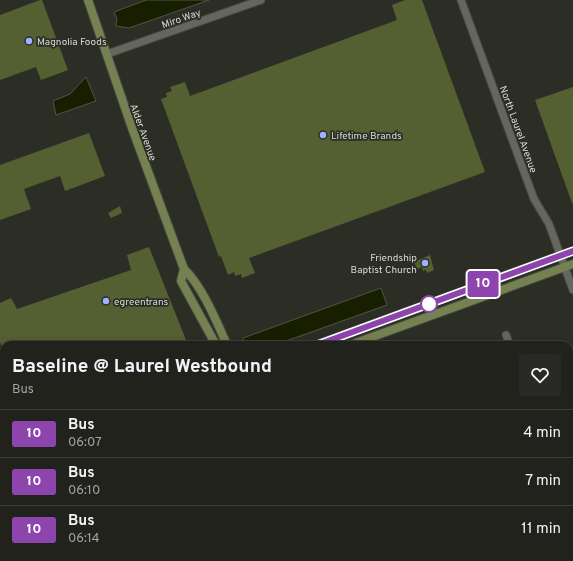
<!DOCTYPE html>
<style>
:root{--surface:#21221c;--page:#292a25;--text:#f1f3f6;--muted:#a2a4a3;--line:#3e3f3b}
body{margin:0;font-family:Overpass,sans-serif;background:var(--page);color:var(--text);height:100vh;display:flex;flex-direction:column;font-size:15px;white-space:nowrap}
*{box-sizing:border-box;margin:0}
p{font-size:13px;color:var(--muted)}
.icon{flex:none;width:22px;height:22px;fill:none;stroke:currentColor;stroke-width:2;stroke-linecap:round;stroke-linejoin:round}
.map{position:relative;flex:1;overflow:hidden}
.drawer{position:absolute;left:0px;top:341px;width:573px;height:220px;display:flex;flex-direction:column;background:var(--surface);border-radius:12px 12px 0 0;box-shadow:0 2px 10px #0003,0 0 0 1px var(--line)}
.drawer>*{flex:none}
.badge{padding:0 8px;border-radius:3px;font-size:14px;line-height:26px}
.map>.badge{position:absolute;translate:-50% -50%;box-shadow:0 0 0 2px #fff}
.round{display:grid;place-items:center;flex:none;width:42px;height:42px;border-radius:4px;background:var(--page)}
.summary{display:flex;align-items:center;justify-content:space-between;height:68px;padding:0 12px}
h1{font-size:19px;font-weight:700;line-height:30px}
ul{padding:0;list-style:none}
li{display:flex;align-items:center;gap:12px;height:48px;padding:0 12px;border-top:1px solid var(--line)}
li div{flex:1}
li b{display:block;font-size:15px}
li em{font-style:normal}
li .badge{min-width:44px;font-weight:700;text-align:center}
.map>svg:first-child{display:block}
.water{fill:#181e00;stroke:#515640}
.building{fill:#545f32}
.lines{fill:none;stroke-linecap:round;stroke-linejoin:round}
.minor-casing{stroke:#474942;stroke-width:9}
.major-casing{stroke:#474942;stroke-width:10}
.minor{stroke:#64675e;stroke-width:7}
.major{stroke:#758151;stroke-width:8}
.line-casing{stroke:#fff;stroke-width:9}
.line{stroke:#8e44ad;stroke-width:6}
.poi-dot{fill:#9db4fd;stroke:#2c2e26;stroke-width:1.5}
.stop-dot{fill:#fff;stroke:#8e44ad;stroke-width:2}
.labels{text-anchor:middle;stroke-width:3.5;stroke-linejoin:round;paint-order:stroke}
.street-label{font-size:10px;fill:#d7d9d4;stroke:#2c2e26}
.poi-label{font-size:10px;fill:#d7d9d4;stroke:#2c2e26;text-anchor:start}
</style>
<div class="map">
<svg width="573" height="561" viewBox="0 0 573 561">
<rect width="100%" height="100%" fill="#2c2e26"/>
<path class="water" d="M146,0H209L129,28L116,26L117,19L114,12Z
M86,77L96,101L56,115L53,101L70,94Z
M381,288L387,305L275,345H246L243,338Z"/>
<path class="building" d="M40,0H42L68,70L41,80L36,67L0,80V15Z
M405,0H422L485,172L249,258L255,273L242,278L241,274L235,276L234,272L228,275L221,256L219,257L161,99L167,97L166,93L172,91L170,87L185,82L190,96L397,20L392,5Z
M573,87V203H572L535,100Z
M89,133L105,176L65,191L60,176L24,189L31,209L0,220V165Z
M120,206L122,213L111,218L108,213Z
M149,247L188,345H1L0,342V303L11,298L17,309L131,270L127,255Z
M430,255L434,270L427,273L426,270L423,271L422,267L417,269L414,262Z"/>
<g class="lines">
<g class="minor-casing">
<path id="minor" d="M461,0L534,199L549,224L573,290
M107,54L261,0
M506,335L510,345
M569,416L573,415
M569,525L573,524
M0,552L3,561
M75,557L76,561
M148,557L150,561
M222,557L223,561
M384,557L385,561
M35,561L46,557
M431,561L442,557"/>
</g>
<g class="major-casing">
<path id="major" d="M88,0L132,128L184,269C202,286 217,322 227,345
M184,269L181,281L216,345
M317,345L573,251
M350,345L573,264
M0,465L4,464
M299,557L300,561"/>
</g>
<use href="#minor" class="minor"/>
<use href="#major" class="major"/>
</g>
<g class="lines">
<g class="line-casing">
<path id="line" d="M317,345L573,251"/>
</g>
<use href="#line" class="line"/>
</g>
<g class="poi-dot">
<circle cx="29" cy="41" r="4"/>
<circle cx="323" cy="135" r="4"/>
<circle cx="425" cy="263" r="4"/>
<circle cx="106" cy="301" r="4"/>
</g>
<circle class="stop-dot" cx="429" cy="304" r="8"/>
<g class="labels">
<g class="street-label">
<text transform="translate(181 18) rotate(-19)" y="4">Miro Way</text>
<text transform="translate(519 129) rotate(70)" y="4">North Laurel Avenue</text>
<text transform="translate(144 132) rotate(70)" y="4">Alder Avenue</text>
</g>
<g class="poi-label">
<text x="37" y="45">Magnolia Foods</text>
<text x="331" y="139">Lifetime Brands</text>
<text x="417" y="261" text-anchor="end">Friendship<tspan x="417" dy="12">Baptist Church</tspan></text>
<text x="114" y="305">egreentrans</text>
</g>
</g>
</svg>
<b class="badge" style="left:483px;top:284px;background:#8e44ad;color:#fff">10</b>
<section class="drawer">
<div class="summary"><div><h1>Baseline @ Laurel Westbound</h1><p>Bus</p></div><a class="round"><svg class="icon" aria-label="heart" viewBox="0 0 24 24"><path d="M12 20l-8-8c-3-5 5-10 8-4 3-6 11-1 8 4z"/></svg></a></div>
<ul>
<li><span class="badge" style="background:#8e44ad;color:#fff">10</span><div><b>Bus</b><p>06:07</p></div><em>4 min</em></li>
<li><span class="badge" style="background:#8e44ad;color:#fff">10</span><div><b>Bus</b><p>06:10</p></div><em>7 min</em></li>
<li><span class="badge" style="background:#8e44ad;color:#fff">10</span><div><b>Bus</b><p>06:14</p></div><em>11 min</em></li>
</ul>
</section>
</div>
